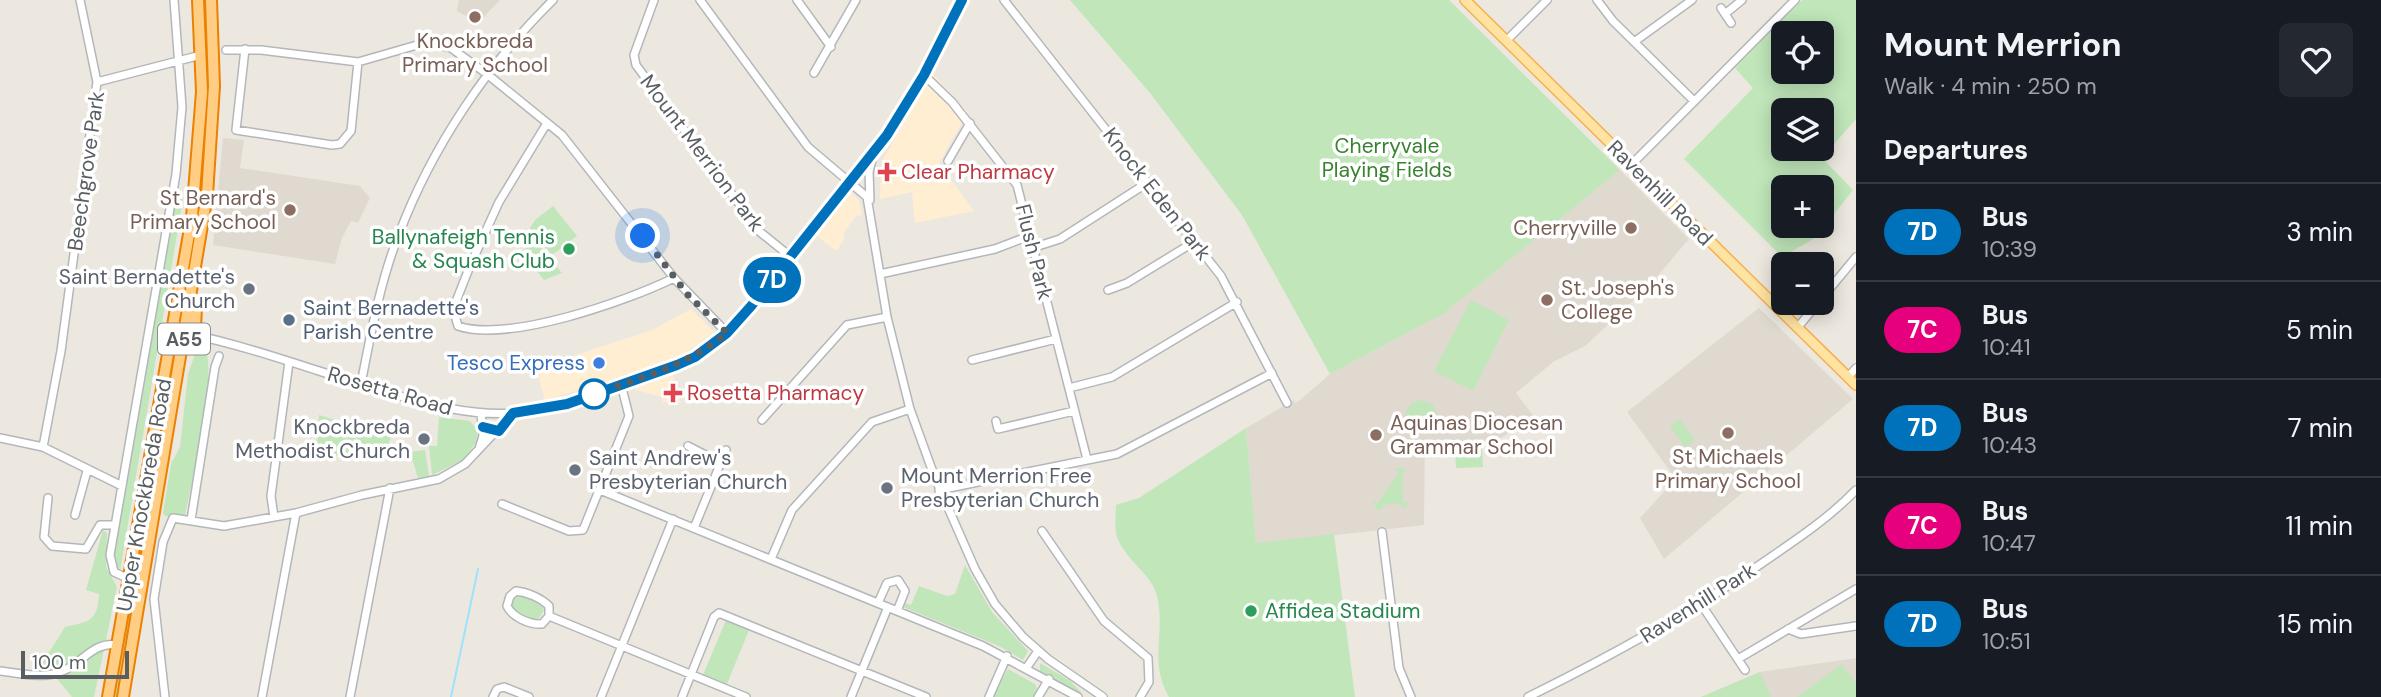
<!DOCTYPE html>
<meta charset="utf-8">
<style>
:root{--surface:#171b24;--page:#242831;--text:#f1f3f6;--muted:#9ea1a6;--line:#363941}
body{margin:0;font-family:"DM Sans",sans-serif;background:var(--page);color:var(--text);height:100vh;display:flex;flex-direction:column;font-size:26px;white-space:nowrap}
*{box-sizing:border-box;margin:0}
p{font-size:23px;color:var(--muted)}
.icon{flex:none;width:38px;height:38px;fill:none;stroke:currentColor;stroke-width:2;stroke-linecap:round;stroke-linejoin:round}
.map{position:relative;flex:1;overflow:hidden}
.side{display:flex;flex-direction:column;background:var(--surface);width:525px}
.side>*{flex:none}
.badge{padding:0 14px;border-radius:23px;font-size:24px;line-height:46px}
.fabs{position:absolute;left:1771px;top:21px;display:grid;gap:14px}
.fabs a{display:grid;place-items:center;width:63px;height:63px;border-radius:10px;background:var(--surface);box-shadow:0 4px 18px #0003;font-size:35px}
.scale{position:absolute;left:21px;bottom:18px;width:108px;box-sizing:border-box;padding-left:7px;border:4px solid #585e61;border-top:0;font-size:19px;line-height:24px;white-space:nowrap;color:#585e61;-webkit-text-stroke:5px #fff;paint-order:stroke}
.you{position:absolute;width:35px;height:35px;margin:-18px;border:5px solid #fff;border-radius:50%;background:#1a73e8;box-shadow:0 0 0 10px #1a73e833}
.map>.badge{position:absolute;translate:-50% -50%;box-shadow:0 0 0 4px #fff}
h2{padding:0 28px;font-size:26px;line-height:63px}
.round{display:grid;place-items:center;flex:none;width:74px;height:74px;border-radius:10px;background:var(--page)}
.overview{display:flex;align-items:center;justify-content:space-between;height:119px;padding:0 28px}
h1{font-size:33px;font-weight:700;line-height:52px}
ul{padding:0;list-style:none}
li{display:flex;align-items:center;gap:21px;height:98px;padding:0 28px;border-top:2px solid var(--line)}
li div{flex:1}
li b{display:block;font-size:26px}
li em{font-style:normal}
li .badge{min-width:77px;font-weight:700;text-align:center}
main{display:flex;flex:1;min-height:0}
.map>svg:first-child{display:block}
.commercial{fill:#ffeed2}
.education{fill:#dfd9d0}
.green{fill:#c0e6ba;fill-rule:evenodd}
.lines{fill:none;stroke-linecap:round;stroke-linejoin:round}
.stream{stroke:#9de2ff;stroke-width:2}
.minor-casing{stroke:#b3b7bb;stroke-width:10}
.major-casing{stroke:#f7af4e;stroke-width:12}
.highway-casing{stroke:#ec8000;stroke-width:14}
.minor{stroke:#fff;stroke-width:7}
.major{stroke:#ffe3a2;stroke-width:9}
.highway{stroke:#ffce84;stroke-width:10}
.line-casing{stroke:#fff;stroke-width:16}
.line{stroke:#0072bc;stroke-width:10}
.walk{stroke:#585e61;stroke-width:7;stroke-dasharray:0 12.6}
.education-dot{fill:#8d6e63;stroke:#fff;stroke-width:2.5}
.health-dot{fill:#e0444e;stroke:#fff;stroke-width:2.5}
.leisure-dot{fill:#2e9e5b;stroke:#fff;stroke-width:2.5}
.worship-dot{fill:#6b7280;stroke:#fff;stroke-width:2.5}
.service-dot{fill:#5c6f8a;stroke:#fff;stroke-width:2.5}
.shop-dot{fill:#3f7fe0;stroke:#fff;stroke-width:2.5}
.stop-dot{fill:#fff;stroke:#0072bc;stroke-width:3.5}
.labels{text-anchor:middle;stroke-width:7;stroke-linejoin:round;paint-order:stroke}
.shield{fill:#fff;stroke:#8a8e90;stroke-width:2}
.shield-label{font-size:19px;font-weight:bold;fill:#585e61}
.education-label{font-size:21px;fill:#785e54;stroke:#fff}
.park-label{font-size:21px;fill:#38822f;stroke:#fff}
.street-label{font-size:21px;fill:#585e61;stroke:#fff}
.health-label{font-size:21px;fill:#be3a42;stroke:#fff;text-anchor:start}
.leisure-label{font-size:21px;fill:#27864d;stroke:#fff;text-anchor:end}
.worship-label{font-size:21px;fill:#5b616d;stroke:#fff;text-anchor:end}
.service-label{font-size:21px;fill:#4e5e75;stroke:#fff;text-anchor:start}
.shop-label{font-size:21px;fill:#366cbe;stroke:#fff;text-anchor:end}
</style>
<main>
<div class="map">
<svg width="1856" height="697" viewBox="0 0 1856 697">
<rect width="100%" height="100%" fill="#ece8df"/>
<path class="commercial" d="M932,73L968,112L939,163L974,211L915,223L912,192L880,199L881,163Z
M851,193L859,200L862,215L856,216L844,232V240L836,251L817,236Z
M691,309L714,332L695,346L679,357L545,401L536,368L652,330Z
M673,375L681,403L663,402L662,397L636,390L634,386Z"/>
<path class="education" d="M459,0H500L478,23L457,11Z
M223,138L244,140L240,168L360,186L370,198L358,223L351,221L342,238L335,264L213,245Z
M1620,170L1689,239L1649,286L1585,346L1553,362L1516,393L1535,418L1494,442L1425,444L1424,525L1256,544L1246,428L1294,400L1295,403L1299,401L1330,374L1443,314Z
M1759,308L1853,399L1664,559L1640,518L1676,479L1627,412Z
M1856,658V697H1701L1760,672Z"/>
<path class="green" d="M1070,0H1449L1620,170L1443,314L1330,374L1242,215L1150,93Z
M1802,0H1856V119L1822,158L1853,190L1815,238L1782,257L1684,159L1753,88L1735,68ZM1783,33H1822V72H1783ZM1822,110V149H1783V110ZM1783,187H1822V226H1783Z
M176,198L183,199L120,571L113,556Z
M553,206L577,236L552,255L530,228L535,220Z
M194,233L198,240L136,572L135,571Z
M535,241L562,273L544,280L521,252Z
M1471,300L1509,320L1473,391L1434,371Z
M204,348C219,367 191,487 185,515L165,516L163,513L171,464L180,447L188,374L195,354Z
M1420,400L1432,404L1437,413L1409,430L1406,412L1412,403Z
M319,415L391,437L388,445L316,460Z
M439,417L470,421L476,428L478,440L463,460L432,475L429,446H437Z
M1680,419L1695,440L1685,447L1670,426Z
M1246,428L1256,543L1334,534L1355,697H1169C1148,660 1166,634 1157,596C1152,574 1125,560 1117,537C1114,528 1116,514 1116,505L1139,498Z
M1482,449L1483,467L1456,468L1455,450Z
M425,450L429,476L418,478L410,452Z
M1401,467L1407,472L1402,473L1403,502L1408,503V506L1402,508L1401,503L1383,505V509L1377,510L1373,501L1378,503L1399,472L1395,469Z
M103,530L107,533L106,567L117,587L94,697H72L43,662L65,627C90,621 97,622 99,594L86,590Z
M965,565L992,612L1028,651L1023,660L999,646L903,607L905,603L911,605L919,586L947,596L955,594Z
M519,595L542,605L544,610L539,618L535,620L511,608L514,598Z
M130,598L136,599L119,697H112Z
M726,620L749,630L727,684L703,675Z
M1040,663L1069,680L1081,692L1080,695L1040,671Z
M1842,664L1856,683V697H1797Z
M1008,669L1035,684L1037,688L1033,697H993Z
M1760,672L1771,697H1701Z"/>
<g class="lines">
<path class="stream" d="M451,697L478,569"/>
<g class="minor-casing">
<path id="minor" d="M80,0L97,82
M654,0L634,55L636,65L760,232L791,257
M700,0L808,147L867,197L887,317L910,409L935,478L975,569L995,604L1023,637L1048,659L1103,697
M797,0L831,47
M1004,0L1221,276L1287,403
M1597,0L1613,21L1694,101
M1721,8L1731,23
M1725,14L1742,0
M1506,41L1547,0
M1634,42L1692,0
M245,49L236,130L332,145L340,144L351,131L358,62
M226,50H261L358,62L417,45L434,44L451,48L487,74L562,135L674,278L727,333
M814,73L856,0
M924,75L952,102L1017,185L1087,459
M547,123L499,202L470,266L453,309L458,326C508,343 627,301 674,278
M948,161L970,123
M1632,164L1795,0
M870,200L869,172L873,156
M1032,248L1060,239L1147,183
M880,274L995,249L1029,236
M1108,290L1127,283L1194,242
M1822,298L1856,257
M1798,327L1818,303
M185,333C248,346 308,368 369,387C420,402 472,419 526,412C558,408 587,397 618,386C658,371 694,360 727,333L753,305L887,135L924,75L962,0
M972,360L1056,339
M1848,377L1856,368
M361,384C371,333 380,282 399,234C432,147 487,65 553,0
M1069,388L1112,377L1237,302
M762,420L847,325L887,317
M996,421L998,429L1074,411
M0,438L43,447L122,486
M688,446L721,463
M43,447L61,351L97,82L201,55
M479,449L483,436L481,413
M600,490L983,646L1078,697
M939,490L1117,454L1272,373
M48,498L44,537L52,546L86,549L100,525H114
M502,504L569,531L583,530L629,416L621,384
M75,515L87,471
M274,517L271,496L289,362
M191,520L215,367L219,356
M694,528L726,450
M1042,531L1104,621L1148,658L1149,682L1140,697
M1382,532L1399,668L1411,697
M771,559L792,510L872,422L910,409
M129,579L114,572L110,555L176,174L182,107L174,0
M878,603L887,583L898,580L905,591L897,611
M1701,604L1745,670
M549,616V606C541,598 527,592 516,591L510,596L507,606C512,617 530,625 542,624L549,616L746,697
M1788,629L1801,634L1856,626
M1738,659L1856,589
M1027,667L1038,651
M0,671C19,673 41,679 60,672C83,664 92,641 118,645
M165,697L154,599L163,542L173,518L224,526L296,513L362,495L439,479L465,464L513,413
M262,697L296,513
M350,697L390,488
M493,697L497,689L504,687L529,697
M601,697L673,519
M682,697L714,617L719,613L926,697
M851,697L888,607
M989,697L1007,656
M1038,697L1049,679
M1528,697C1607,658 1682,617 1755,568C1791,543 1826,521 1856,490"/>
</g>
<g class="major-casing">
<path id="major" d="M1465,0L1856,385"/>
</g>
<g class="highway-casing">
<path id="highway" d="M196,308L195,327L204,337
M108,697L192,217L202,92L198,0
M123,697L207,195L214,86L211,0"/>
</g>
<use href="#minor" class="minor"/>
<use href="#major" class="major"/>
<use href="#highway" class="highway"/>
</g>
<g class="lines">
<g class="line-casing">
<path id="line" d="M483,427L499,431L513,413L567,404L677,365L695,357L727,333L752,305L887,135L924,75L962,0"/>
</g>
<use href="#line" class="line"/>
<path class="walk" d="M594,394C641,378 688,365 727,333L688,295L643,236"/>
</g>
<g class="education-dot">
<circle cx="475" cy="17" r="7"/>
<circle cx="290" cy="210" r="7"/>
<circle cx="1631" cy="228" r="7"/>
<circle cx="1547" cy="300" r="7"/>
<circle cx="1728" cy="433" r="7"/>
<circle cx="1376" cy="435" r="7"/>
</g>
<g class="health-dot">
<path d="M883.5 161.5h7v7h7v7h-7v7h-7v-7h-7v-7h7z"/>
<path d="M669.5 382.5h7v7h7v7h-7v7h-7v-7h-7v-7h7z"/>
</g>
<g class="leisure-dot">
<circle cx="569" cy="249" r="7"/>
<circle cx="1251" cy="611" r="7"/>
</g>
<g class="worship-dot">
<circle cx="249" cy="289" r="7"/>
<circle cx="424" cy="439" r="7"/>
<circle cx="575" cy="470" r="7"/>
<circle cx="887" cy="488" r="7"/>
</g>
<circle class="service-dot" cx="289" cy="320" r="7"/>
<circle class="shop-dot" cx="599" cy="363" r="7"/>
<circle class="stop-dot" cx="594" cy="394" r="14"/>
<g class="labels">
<rect class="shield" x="158" y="323.5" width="52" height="31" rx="5"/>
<g class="shield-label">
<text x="184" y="346">A55</text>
</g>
<g class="education-label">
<text x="475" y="48">Knockbreda<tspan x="475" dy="24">Primary School</tspan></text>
<text x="276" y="205" text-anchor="end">St Bernard's<tspan x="276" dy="24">Primary School</tspan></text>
<text x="1617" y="235" text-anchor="end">Cherryville</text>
<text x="1561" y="295" text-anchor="start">St. Joseph's<tspan x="1561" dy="24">College</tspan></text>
<text x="1390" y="430" text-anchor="start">Aquinas Diocesan<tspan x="1390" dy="24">Grammar School</tspan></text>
<text x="1728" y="464">St Michaels<tspan x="1728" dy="24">Primary School</tspan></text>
</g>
<g class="park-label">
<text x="1387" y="153">Cherryvale<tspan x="1387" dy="24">Playing Fields</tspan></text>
</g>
<g class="street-label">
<text transform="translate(702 153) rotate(53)" y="7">Mount Merrion Park</text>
<text transform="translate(86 171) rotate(-82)" y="7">Beechgrove Park</text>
<text transform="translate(1660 193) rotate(45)" y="7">Ravenhill Road</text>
<text transform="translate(1157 194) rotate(52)" y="7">Knock Eden Park</text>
<text transform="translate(1034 252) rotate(76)" y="7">Flush Park</text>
<text transform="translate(390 391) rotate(16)" y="7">Rosetta Road</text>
<text transform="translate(144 495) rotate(-80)" y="7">Upper Knockbreda Road</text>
<text transform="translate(1698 603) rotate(-32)" y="7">Ravenhill Park</text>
</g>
<g class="health-label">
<text x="901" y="179">Clear Pharmacy</text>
<text x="687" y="400">Rosetta Pharmacy</text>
</g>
<g class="leisure-label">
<text x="555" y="244">Ballynafeigh Tennis<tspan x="555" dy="24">&amp; Squash Club</tspan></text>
<text x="1265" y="618" text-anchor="start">Affidea Stadium</text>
</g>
<g class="worship-label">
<text x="235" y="284">Saint Bernadette's<tspan x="235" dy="24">Church</tspan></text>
<text x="410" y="434">Knockbreda<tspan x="410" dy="24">Methodist Church</tspan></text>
<text x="589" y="465" text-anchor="start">Saint Andrew's<tspan x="589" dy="24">Presbyterian Church</tspan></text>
<text x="901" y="483" text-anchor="start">Mount Merrion Free<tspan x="901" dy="24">Presbyterian Church</tspan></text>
</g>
<g class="service-label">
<text x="303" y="315">Saint Bernadette's<tspan x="303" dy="24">Parish Centre</tspan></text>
</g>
<g class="shop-label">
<text x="585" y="370">Tesco Express</text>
</g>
</g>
</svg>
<div class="fabs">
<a><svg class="icon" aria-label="locate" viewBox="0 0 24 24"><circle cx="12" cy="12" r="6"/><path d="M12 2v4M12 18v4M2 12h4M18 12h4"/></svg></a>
<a><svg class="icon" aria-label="layers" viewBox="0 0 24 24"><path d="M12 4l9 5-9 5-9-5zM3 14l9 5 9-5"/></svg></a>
<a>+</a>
<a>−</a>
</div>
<div class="scale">100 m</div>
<div class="you" style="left:643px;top:236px"></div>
<b class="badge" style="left:772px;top:280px;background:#0072bc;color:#fff">7D</b>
</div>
<section class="side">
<div class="overview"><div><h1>Mount Merrion</h1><p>Walk · 4 min · 250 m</p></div><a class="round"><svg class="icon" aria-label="heart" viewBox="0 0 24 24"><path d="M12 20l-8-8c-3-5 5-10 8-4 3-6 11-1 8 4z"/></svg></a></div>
<h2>Departures</h2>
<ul>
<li><span class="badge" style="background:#0072bc;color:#fff">7D</span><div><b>Bus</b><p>10:39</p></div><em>3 min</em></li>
<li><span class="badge" style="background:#e6007e;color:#fff">7C</span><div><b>Bus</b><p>10:41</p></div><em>5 min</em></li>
<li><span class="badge" style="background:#0072bc;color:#fff">7D</span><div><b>Bus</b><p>10:43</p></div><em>7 min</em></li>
<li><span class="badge" style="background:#e6007e;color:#fff">7C</span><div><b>Bus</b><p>10:47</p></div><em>11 min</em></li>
<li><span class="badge" style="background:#0072bc;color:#fff">7D</span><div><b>Bus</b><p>10:51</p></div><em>15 min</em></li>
</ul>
</section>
</main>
